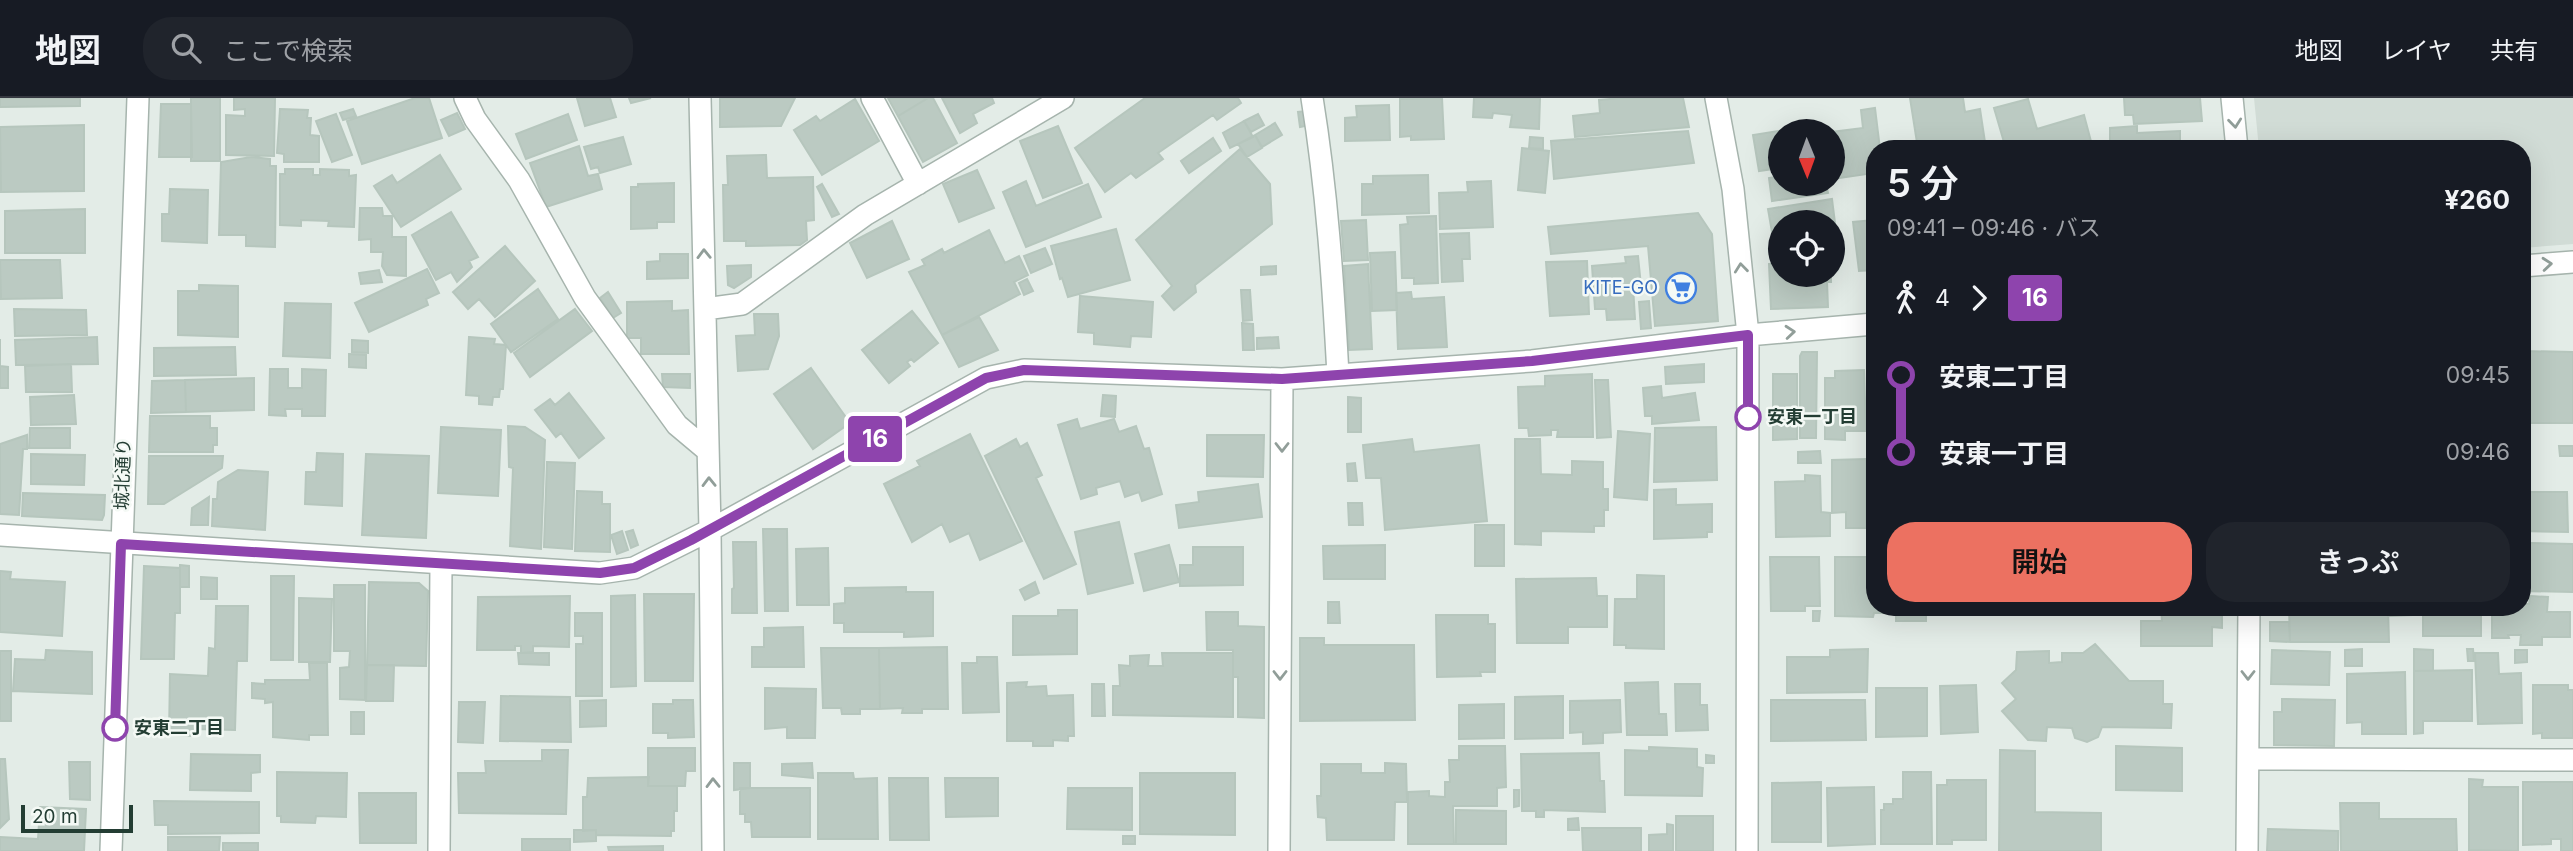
<!DOCTYPE html>
<html lang="ja">
<meta charset="utf-8">
<style>
:root{--surface:#171b24;--page:#20242c;--text:#f1f3f6;--muted:#9ea1a6;--line:#363941;--accent:#ec7161}
body{margin:0;font-family:Inter,"Noto Sans JP",sans-serif;background:var(--page);color:var(--text);height:100vh;display:flex;flex-direction:column;font-size:26px;white-space:nowrap}
*{box-sizing:border-box;margin:0}
p{font-size:23px;color:var(--muted)}
.icon{flex:none;width:38px;height:38px;fill:none;stroke:currentColor;stroke-width:2;stroke-linecap:round;stroke-linejoin:round}
.map{position:relative;flex:1;overflow:hidden}
.side{position:absolute;left:1866px;top:42px;width:665px;height:476px;display:flex;flex-direction:column;background:var(--surface);border-radius:28px;box-shadow:0 7px 28px #0002}
.side>*{flex:none}
.badge{padding:0 14px;border-radius:5px;font-size:24px;line-height:46px}
.needle{width:46px;rotate:179deg}
.buttons{position:absolute;left:1768px;top:21px;display:grid;gap:14px}
.buttons a{display:grid;place-items:center;width:77px;height:77px;border-radius:50%;background:var(--surface);box-shadow:0 7px 28px #0002;font-size:35px}
.scale{position:absolute;left:21px;bottom:18px;width:112px;box-sizing:border-box;padding-left:7px;border:4px solid #233d33;border-top:0;font-size:19px;line-height:24px;white-space:nowrap;color:#233d33;-webkit-text-stroke:5px #f4f9f5;paint-order:stroke}
.map>.badge{position:absolute;translate:-50% -50%;box-shadow:0 0 0 4px #fff}
.legs{display:flex;align-items:center;gap:10px;height:77px;padding:0 21px;font-size:23px}
.legs p{margin-inline-start:auto}
.head{display:flex;align-items:center;justify-content:space-between;height:119px;padding:0 21px}
h1{font-size:38px;font-weight:600;line-height:52px}
.action{display:flex;gap:14px;margin-top:auto;padding:14px 21px}
.action a{flex:1;height:80px;border-radius:28px;background:var(--accent);color:#111;font-size:28px;font-weight:600;line-height:80px;text-align:center}
.action a+a{background:var(--page);color:var(--text)}
ul{padding:0 21px;list-style:none}
li{display:flex;align-items:center;gap:24px;height:77px;font-size:26px}
li i{display:grid;place-items:center;width:10px;height:100%;margin:0 9px;background:currentColor}
li i::after{content:'';width:18px;height:18px;margin:-9px;border:5px solid;border-radius:50%;background:var(--surface)}
li p{margin-inline-start:auto}
li:first-child i{background:linear-gradient(#0000 50%,currentColor 0)}
li:last-child i{background:linear-gradient(currentColor 50%,#0000 0)}
header{display:flex;align-items:center;gap:42px;box-sizing:border-box;height:98px;padding:0 35px;background:var(--surface);border-bottom:2px solid var(--line)}
header strong{font-size:33px}
nav{display:flex;gap:38px;margin-inline-start:auto;font-size:24px}
.search{width:490px;height:63px;background:var(--page);display:flex;align-items:center;gap:18px;box-sizing:border-box;padding:0 24px;border-radius:28px;color:var(--muted);font-size:26px}
.map>svg:first-child{display:block}
.built{fill:#d1dcd6}
.building{fill:#bbcac2;stroke:#b6c6bd;stroke-width:2}
.lines{fill:none;stroke-linecap:round;stroke-linejoin:round}
.minor-casing{stroke:#a6b4ad;stroke-width:24}
.tertiary-casing{stroke:#a6b4ad;stroke-width:24}
.minor{stroke:#fff;stroke-width:21}
.tertiary{stroke:#fff;stroke-width:21}
.oneway{stroke:#919e99}
.line-1-casing{stroke:#fff;stroke-width:16}
.line-1{stroke:#8e44ad;stroke-width:10}
.stop-1-dot{fill:#fff;stroke:#8e44ad;stroke-width:3.5}
.labels{text-anchor:middle;stroke-width:5;stroke-linejoin:round;paint-order:stroke}
.shop-label{font-size:18px;fill:#366cbe;stroke:#f4f9f5;text-anchor:end}
.stop-label{font-size:18px;font-weight:bold;fill:#233d33;stroke:#f4f9f5;text-anchor:start}
.street-label{font-size:18px;fill:#233d33;stroke:#f4f9f5}
</style>
<header>
<strong>地図</strong>
<div class="search"><svg class="icon" aria-label="search" viewBox="0 0 24 24"><circle cx="10" cy="10" r="6"/><path d="M15 15l6 6"/></svg>ここで検索</div>
<nav><a>地図</a><a>レイヤ</a><a>共有</a></nav>
</header>
<div class="map">
<svg width="2573" height="753" viewBox="0 0 2573 753">
<rect width="100%" height="100%" fill="#e3ece7"/>
<path class="built" d="M2254,0H2573V146L2522,150V51H2259Z"/>
<path class="building" d="M0,0H80V8L0,9Z
M191,0H220V63H191Z
M234,0H275L274,58L226,57V17L245,18V11L234,12Z
M415,0H429L442,40L362,66L347,23Z
M577,0H610L616,19L585,28Z
M629,0H651L631,5Z
M720,0H795L781,28L720,29Z
M888,0H928L898,18Z
M928,0H933L957,45L923,64L898,18Z
M942,0H992L994,5L973,16L977,25L960,35Z
M1145,0H1238L1241,5L1217,22L1213,17L1158,55L1163,61L1136,80L1131,75L1105,94L1075,50Z
M1442,0L1444,41L1411,42V38L1400,39V1Z
M1474,0H1540L1539,31L1510,29L1512,17L1493,15L1492,20L1473,19Z
M1620,0H1683L1689,29L1575,39L1573,18L1600,15L1599,2Z
M1910,0H1963L1965,14L1980,11L1986,51H1918Z
M2124,0H2200L2202,23L2134,26L2133,17H2125Z
M855,1L879,43L822,77L794,32L816,18L820,23Z
M2028,1L2037,31L2084,17L2093,51H2006L1994,10Z
M161,6H191L192,59H159Z
M1389,7L1390,42L1345,43V20L1357,19L1356,8Z
M1875,10L1880,51H1874V75L1832,81V34L1863,30L1861,12Z
M280,11L308,12L307,20H311L310,37L319,38V64H284V56L277,55Z
M353,11L356,18L343,22L340,15Z
M1307,13L1310,27L1300,29L1298,14Z
M457,15L465,31L449,38L441,22Z
M336,16L352,57L332,64L316,23Z
M568,16L577,42L526,61L516,36Z
M1258,16L1264,27L1251,34L1244,23Z
M1244,23L1253,39L1230,50L1223,35Z
M1275,25L1282,37L1262,49L1255,37Z
M84,27V93L1,94L0,29Z
M1058,28L1082,85L1043,100L1020,43Z
M2137,28V35L2180,33V51H2110V30Z
M1785,32L1780,33V70L1759,73L1753,37Z
M1688,33L1694,65L1554,81L1551,43Z
M1255,37L1262,50L1247,59L1238,46Z
M623,39L631,66L600,75L598,69L591,71L584,49Z
M1530,39L1543,40V51L1529,50Z
M1213,40L1221,53L1189,75L1181,63Z
M579,48L588,78L598,76L602,91L546,109L530,65Z
M1522,50L1549,53L1545,95L1518,92Z
M1240,51L1270,86L1272,126L1195,187L1196,194L1174,212L1162,198L1172,188L1136,142Z
M440,57L461,91L401,129L374,88L392,77L397,85Z
M766,57L767,80L813,79L814,122L806,123L807,142L800,147L746,148V143H724L723,87H728L727,58Z
M251,59L270,61V68H276L275,149L246,148V137H219L221,64Z
M285,71H313V77H320V71L349,72V78L356,77L354,129L328,128L329,123L301,122V128L280,127V76H285Z
M977,72L994,110L959,124L943,86Z
M1428,77L1429,115L1362,117V86H1373V78Z
M1780,78V86H1826L1828,95L1772,103L1769,80Z
M1026,83L1036,108L1088,86L1101,119L1026,149L1003,94Z
M1491,83L1493,129L1440,131L1439,95L1468,94L1467,84Z
M674,85V124H657V130L631,131V89H638V86Z
M822,86L839,116L832,119L817,89Z
M170,91L208,92L207,145L162,143V116H169Z
M1832,101L1836,133H1832V124H1780V140H1773L1768,111Z
M360,110H382L383,118H392V139H406V178L387,177L382,168L383,154H371V141L359,142Z
M85,111V155H5V113Z
M451,114L478,159L469,163L472,169L457,184L451,174L436,182L412,137Z
M1698,115L1712,136L1718,223L1655,228L1648,148L1551,156L1548,129Z
M1436,118L1438,185L1414,186V180H1402L1400,127L1408,126L1407,119Z
M1366,122L1368,162L1344,163L1341,123Z
M1874,122V172L1859,173L1853,124Z
M892,123L909,161L867,180L850,145Z
M1116,131L1130,182L1068,199L1062,180L1060,181L1051,148Z
M989,132L1005,165L1019,158L1028,177L1014,184L1020,196L942,237L909,174L925,167L922,162L942,151L944,155Z
M1469,135L1470,161H1462L1463,183L1442,184L1440,136Z
M505,148L535,183L495,219L479,201L468,211L453,194Z
M1045,150L1052,166L1031,175L1024,158Z
M1395,154L1397,212L1372,213L1370,155Z
M660,156H688V180L647,181V164L660,163Z
M1638,158L1641,188H1633L1635,221L1607,222L1606,211H1595L1592,168L1626,165L1625,159Z
M0,162H60L62,200L1,201Z
M1587,163L1589,216L1550,218L1546,164Z
M1368,166L1372,251L1349,252L1344,168Z
M1769,166H1780V177H1831V184H1827L1828,209L1771,211Z
M751,167V179L734,190L728,187L727,168Z
M1276,168V176L1261,177V169Z
M427,171L439,195L426,201L428,207L369,234L355,205Z
M379,172L382,184L361,186L359,175Z
M1027,181L1033,193L1024,197L1019,185Z
M199,187L238,188V239L178,237V193H199Z
M538,191L558,221L511,254L491,226Z
M1241,192H1250L1252,222L1243,223Z
M608,194L621,215L613,220L600,200Z
M1411,194L1412,201L1444,199L1447,249L1398,251L1396,195Z
M1080,198L1153,204L1151,239L1131,238L1130,249L1094,246V235L1078,234Z
M672,203V213L688,212L689,256H641V240H627V204Z
M1649,203L1651,230L1641,231L1639,204Z
M285,205L331,206L330,260L283,258Z
M14,211L86,212L87,237L15,238Z
M575,211L592,233L530,279L514,255Z
M912,213L938,245L914,264L911,261L907,264L910,268L889,285L862,252Z
M754,216H778L779,238L768,271L738,273L736,238L755,237Z
M979,219L998,252L959,269L942,237Z
M1242,225L1253,226L1254,252H1243Z
M97,239L98,266L16,267L15,242Z
M469,239L495,241L494,246L506,247L503,291H500L499,299H493L492,307L479,306V298L466,297Z
M1278,239L1279,250L1257,251V240Z
M0,241V268L8,269V290H0Z
M352,242L368,243V255L352,254Z
M235,249L236,277L154,278V250Z
M2522,253L2573,254V325H2522Z
M1802,254H1817L1816,340H1800V258Z
M349,256L366,257V270L349,269Z
M71,266L72,294H26L25,268Z
M1704,266V284L1666,286L1665,269Z
M811,270L850,325L813,351L774,296Z
M270,271H288V290H302V271L326,272L325,318H302V311H285L286,318L269,317Z
M1864,272L1866,333H1845V342L1825,341V280H1835V273Z
M662,276H690V290L663,289Z
M1592,276L1593,339H1557L1558,332H1551V337L1529,338L1528,330H1519L1518,289L1545,288V278Z
M1773,276H1797V341L1773,342Z
M254,280V312L186,314L185,282Z
M185,282L186,314L151,315L152,283Z
M1595,282H1608L1611,339L1597,340Z
M1661,288L1662,300L1695,295L1699,322L1652,326V318H1645L1643,290Z
M569,295L604,340L579,360L561,335L556,339L535,312L550,301L555,307Z
M74,297L76,326L31,327L30,299Z
M1103,297L1116,298L1115,319L1101,318Z
M1348,299L1361,300V334H1348Z
M150,318H210V330H217V347H213V354H149Z
M1077,321L1080,331L1114,321L1119,334L1136,328L1144,351L1149,350L1162,396L1142,403L1139,394L1125,399L1120,383L1096,390L1097,396L1081,401L1058,327Z
M508,328L525,329L545,342L541,451L510,448L513,370L509,369Z
M441,329L501,332L498,398L438,395Z
M1716,329L1717,382L1654,384L1655,330Z
M30,330H70V350H29Z
M1618,333L1650,336L1647,402L1614,399Z
M970,336L1022,443L980,462L969,435L950,444L942,426L912,444L884,386L920,368L917,363Z
M27,337V351H23L19,417L0,416V346Z
M1207,337H1264L1263,379L1207,378Z
M1016,341L1020,349L1027,345L1042,377L1036,380L1076,466L1044,481L985,358Z
M1412,341L1414,354L1479,347L1487,423L1385,432L1381,380H1366L1363,347Z
M1515,341H1540L1541,376L1572,377V363L1603,364V391H1608V412H1604V428H1594V434L1541,433V447L1515,446Z
M2559,348H2573V358H2560Z
M1820,353L1821,365H1798V354Z
M317,355L343,356L342,408L305,406L306,374H316Z
M31,356L85,357L84,387L31,386Z
M366,356L429,358L426,440L362,437Z
M149,358H223L222,370L164,406H148Z
M1866,361V430H1846V414L1832,415V362Z
M547,364L575,365L572,451L544,449Z
M1355,365L1357,383H1348L1347,366Z
M238,372L268,374L265,432L212,428L213,401H217L218,384Z
M1805,377L1820,378L1821,414L1830,415V438L1776,439L1775,384L1805,383Z
M1258,386L1262,419L1179,430L1176,407L1199,404L1198,394Z
M1676,391V407L1712,406V434H1707V439L1654,441V392Z
M577,393L602,394V406H610V454L575,453Z
M2522,394H2567L2568,434L2522,433Z
M23,395L105,397L104,417L102,422L22,418Z
M209,399L208,427H191L192,410Z
M1348,405H1362L1363,427H1349Z
M1119,424L1133,485L1088,496L1075,434Z
M1475,427H1504V468H1475Z
M763,431H787L788,513H765Z
M633,432L638,447L631,450L626,434Z
M622,433L628,452L617,456L611,437Z
M733,444H756L757,515H732V491L734,490Z
M2529,445L2573,446V494L2522,493V456H2528Z
M1169,447L1179,484L1144,493L1135,456Z
M1385,447V481H1324L1323,448Z
M1193,449H1243V487L1180,488V467H1193Z
M828,450L829,507H797L796,451Z
M1770,459H1819L1820,508H1805V513H1771Z
M1835,459H1874V509H1887V515H1874L1873,519L1835,518Z
M180,467L189,468V489H180Z
M144,468L180,470V515H175L174,561H141Z
M0,473L11,474L10,481L65,484L62,538L0,534Z
M1637,477L1664,478V551L1626,550V547H1614L1615,501H1637Z
M271,478H294L293,562H271Z
M201,479L217,480V501H201Z
M1596,480L1597,498H1607V529H1568V545H1517L1516,481Z
M369,484L419,485L428,493L426,568L367,567Z
M1035,484L1039,495L1025,502L1020,492Z
M334,487H365V602L340,601V570L349,569L350,553H334Z
M906,489V494H933V538L904,539V534H844V525H834V506L845,505V490Z
M644,496H694L693,583H645Z
M635,497L636,588L611,589V498Z
M570,498L569,549L533,548V554L521,555V548H515V552H477L478,499Z
M2530,498L2548,499L2547,514H2570V539H2542V547H2520L2521,537H2508L2509,540H2492V509H2522V506H2529Z
M299,500L332,501L330,564H299Z
M1328,504H1339L1340,525H1328Z
M216,508H248L247,563H237L235,632L194,631V638L169,637L170,576L208,578L209,550L215,551Z
M1896,509H1935V510L1926,511V523H1896Z
M1942,509H1987V515L1942,514Z
M2161,509H2222V530L2212,529V548H2141V523H2162Z
M2289,509H2388L2389,544H2290Z
M2388,509H2412V517L2388,518Z
M2423,509H2481V538H2423Z
M1058,512H1077V556L1013,557V518H1058Z
M1813,513H1820L1819,523H1813Z
M1206,514H1238V528L1264,529V620L1238,619V579H1233V552H1207Z
M575,515H602V598H576V546H583V538H575Z
M1436,517H1488V526H1495V574H1480L1481,578L1437,579Z
M2270,524H2289L2290,544L2270,543Z
M803,529L804,569H752V549H764V530Z
M1300,540H1324V547H1414L1415,622L1300,623Z
M2095,546L2129,583H2163V606H2172L2171,630L2102,629L2098,639L2087,644L2075,640L2072,630L2047,629L2046,643L2028,642L2002,613L2016,601L2002,585L2016,572L2017,554L2049,553V565L2062,564V555H2083Z
M947,549L948,611H922V615H902L903,610L880,611L879,550Z
M821,550H879L880,611H860V616H842L841,610H823Z
M1868,551L1867,594L1787,595V559H1830V552Z
M2362,551V568H2345V552Z
M2414,551L2433,552V573H2414Z
M2467,551H2473L2474,563H2468Z
M46,552L92,554V596L13,593L15,561L45,562Z
M2272,552L2330,554L2329,587L2271,586Z
M2515,552H2527V564L2515,565Z
M0,553H11V623H0Z
M518,555H549V567L519,566Z
M1162,555H1233V619L1113,617V588H1120L1119,567L1130,568V558L1149,557L1148,568H1163Z
M2475,555H2498L2499,576L2521,575L2522,625L2478,626Z
M977,559H997L999,614L963,615L962,565H977Z
M309,565H327L328,637H309V642L273,639V604L265,605V601L252,600V585L265,586V582H310Z
M367,567H394L393,603H366Z
M2472,572V623H2423V635L2414,636V573Z
M2405,574L2406,636H2362V624L2347,625V576Z
M1027,584L1026,589L1046,588L1047,598L1073,597L1074,638H1068V643L1053,642V648H1033V643H1007V585Z
M1658,584L1659,616H1666L1667,637H1627L1625,585Z
M1092,586H1104L1105,618H1092Z
M1675,586H1700V607H1707L1708,632L1676,633Z
M1976,587L1978,634L1941,636L1940,588Z
M2533,587H2568V592H2573V640H2542V635L2533,636Z
M765,590L816,591L815,640H787V629L765,631Z
M1876,590H1927V638L1876,639Z
M501,598L570,599L571,644L500,643Z
M1563,598V640L1515,641V599Z
M2282,601L2335,602L2334,648L2274,647V614H2282Z
M606,602V628L580,629V603Z
M673,602H693L694,639L668,640V635H653V606H673Z
M1620,602L1621,634L1603,635V645L1583,646V634L1570,635V603Z
M1771,602H1865L1866,642L1771,643Z
M459,604H485L483,645L458,644Z
M1504,606V640L1459,641V607Z
M351,614H364V636H351Z
M1459,648H1505L1506,689L1497,690V708H1453L1454,746H1408V694L1429,693V698L1445,699V684H1450L1449,662H1459Z
M2116,648L2182,650V693L2116,692Z
M1649,649L1697,651V669L1703,670L1702,698L1625,697V652L1649,653Z
M648,650H695V673H686L685,688H648Z
M542,652H568L566,716L459,715L458,675H486L485,663H542Z
M2000,652L2035,653V714L2101,715V753H1999Z
M1599,655L1600,683H1604L1605,714L1544,712V719H1536V713H1522L1521,656Z
M191,656L260,657V674L251,675V693L190,692Z
M1706,657L1714,658V665H1706Z
M0,661H5L9,721L0,730Z
M69,664H90V702L70,701Z
M734,665H750V690L734,692Z
M812,665L813,680L782,677V666Z
M1385,665L1406,666L1407,704H1395L1394,742H1327L1326,720L1318,719L1317,698H1321V666H1361V675H1385Z
M277,674L347,675L346,719L316,718L315,725L281,724V718H277Z
M1903,674H1931L1932,746H1881V712H1884V706H1893V701H1903Z
M818,675H853L854,681L877,680L878,741H818Z
M1140,675H1235V737L1140,736Z
M649,679L648,688H677V713H674V733H671V738L596,737V732L583,733V699H587L588,680Z
M889,680H928L929,742H890Z
M945,680H998V718L946,719Z
M2469,681L2483,682L2482,689H2518V753L2469,752Z
M1947,682H1986V742H1952V746H1937V687H1947Z
M1821,684V744H1772V685Z
M2523,684H2573V753H2561V741H2551V746L2523,747Z
M1874,689L1875,746L1828,748L1827,690Z
M740,690H810V739H752L751,724H745V716H740Z
M1068,690H1132V732L1067,731Z
M1514,692H1519V708L1514,709Z
M359,695H416V745H360Z
M154,703L259,704V735L168,736V727H155Z
M2340,705H2379V721H2456L2457,753H2341Z
M40,709L86,711L84,753H0V739L38,741Z
M1456,712L1506,713V746H1456Z
M1676,718H1713V753H1676Z
M1578,720L1579,732H1568V721Z
M1667,726L1673,727V753H1649V737L1667,736Z
M1582,730H1641V753H1583Z
M2268,731L2338,733V753H2267Z
M574,732H596V743L574,744Z
M1123,738H1135V746H1123Z
M168,739H220L219,753H168Z
M522,741H570V753H522Z
M223,745H258V753H223Z
M663,748V753H609L608,749Z"/>
<g class="lines">
<g class="minor-casing">
<path id="minor" d="M465,0L475,21L519,82L585,200L677,327L708,353
M700,0L710,432L713,753
M872,0L918,86
M1312,0C1327,92 1333,184 1338,277
M1716,0L1733,91L1748,237L1747,753
M2232,0L2237,51
M2522,168L2573,164
M705,211L742,206L865,117L1063,0
M0,437L600,475L634,470L710,432L986,280L1024,272L1282,281L1532,263L1748,237L1874,226
M2248,661L2573,662
M439,753L441,466
M1279,753L1282,281
M2247,753L2249,509"/>
</g>
<g class="tertiary-casing">
<path id="tertiary" d="M111,753L138,0"/>
</g>
<use href="#minor" class="minor"/>
<use href="#tertiary" class="tertiary"/>
</g>
<defs><path id="oneway-chevron" d="M-2-3.5L2.5 0L-2 3.5" fill="none" stroke-width="1.6" stroke-linecap="round" stroke-linejoin="round" transform="scale(1.75)"/></defs>
<g class="oneway">
<use href="#oneway-chevron" transform="translate(2235 25) rotate(84)"/>
<use href="#oneway-chevron" transform="translate(704 156) rotate(-91)"/>
<use href="#oneway-chevron" transform="translate(2547 166) rotate(-5)"/>
<use href="#oneway-chevron" transform="translate(1741 170) rotate(-96)"/>
<use href="#oneway-chevron" transform="translate(1790 234) rotate(-5)"/>
<use href="#oneway-chevron" transform="translate(1282 349) rotate(90)"/>
<use href="#oneway-chevron" transform="translate(709 384) rotate(-91)"/>
<use href="#oneway-chevron" transform="translate(1280 577) rotate(90)"/>
<use href="#oneway-chevron" transform="translate(2248 577) rotate(90)"/>
<use href="#oneway-chevron" transform="translate(713 685) rotate(-91)"/>
</g>
<g class="lines">
<g class="line-1-casing">
<path id="line-1" d="M115,630L121,446L600,475L634,470L691,442L986,280L1024,272L1282,281L1532,263L1748,237V319"/>
</g>
<use href="#line-1" class="line-1"/>
</g>
<defs>
<g id="supermarket-ring" transform="scale(1.575)"><circle r="9.5" fill="#f4f9f5" stroke="#3f7fe0" stroke-width="1.5"/><path d="M-6-5.5h2.5l.6 2H6L4.5 2H-2.5L-4.4-4H-6ZM-1.5 3.2a1.3 1.3 0 1 0 .1 0ZM3 3.2a1.3 1.3 0 1 0 .1 0Z" fill="#3f7fe0"/></g>
</defs>
<g fill-rule="evenodd">
<use href="#supermarket-ring" x="1681" y="190"/>
</g>
<g class="stop-1-dot">
<circle cx="1748" cy="319" r="12"/>
<circle cx="115" cy="630" r="12"/>
</g>
<g class="labels">
<g class="shop-label">
<text x="1658" y="196">KITE-GO</text>
</g>
<g class="stop-label">
<text x="1767" y="325">安東一丁目</text>
<text x="134" y="636">安東二丁目</text>
</g>
<g class="street-label">
<text transform="translate(123 376) rotate(-88)" y="6">城北通り</text>
</g>
</g>
</svg>
<div class="buttons">
<a><svg class="needle" viewBox="-14 -14 28 28"><path d="M0-13l5 13h-10z" fill="#e53935"/><path d="M0 13l5-13h-10z" fill="#9ea1a6"/></svg></a>
<a><svg class="icon" aria-label="locate" viewBox="0 0 24 24"><circle cx="12" cy="12" r="6"/><path d="M12 2v4M12 18v4M2 12h4M18 12h4"/></svg></a>
</div>
<div class="scale">20 m</div>
<b class="badge" style="left:875px;top:341px;background:#8e44ad;color:#fff">16</b>
<section class="side">
<div class="head"><div><h1>5 分</h1><p>09:41 – 09:46 · バス</p></div><b>¥260</b></div>
<div class="legs"><svg class="icon" aria-label="walk" viewBox="0 0 24 24"><circle cx="13" cy="4" r="2"/><path d="M13 8l-2 6 4 7M11 14l-3 7M7 12l3-4h3l4 4"/></svg>4<svg class="icon" aria-label="forward" viewBox="0 0 24 24"><path d="M9 5l7 7-7 7"/></svg><b class="badge" style="background:#8e44ad;color:#fff">16</b></div>
<ul>
<li><i style="color:#8e44ad"></i><b>安東二丁目</b><p>09:45</p></li>
<li><i style="color:#8e44ad"></i><b>安東一丁目</b><p>09:46</p></li>
</ul>
<div class="action"><a>開始</a><a>きっぷ</a></div>
</section>
</div>
